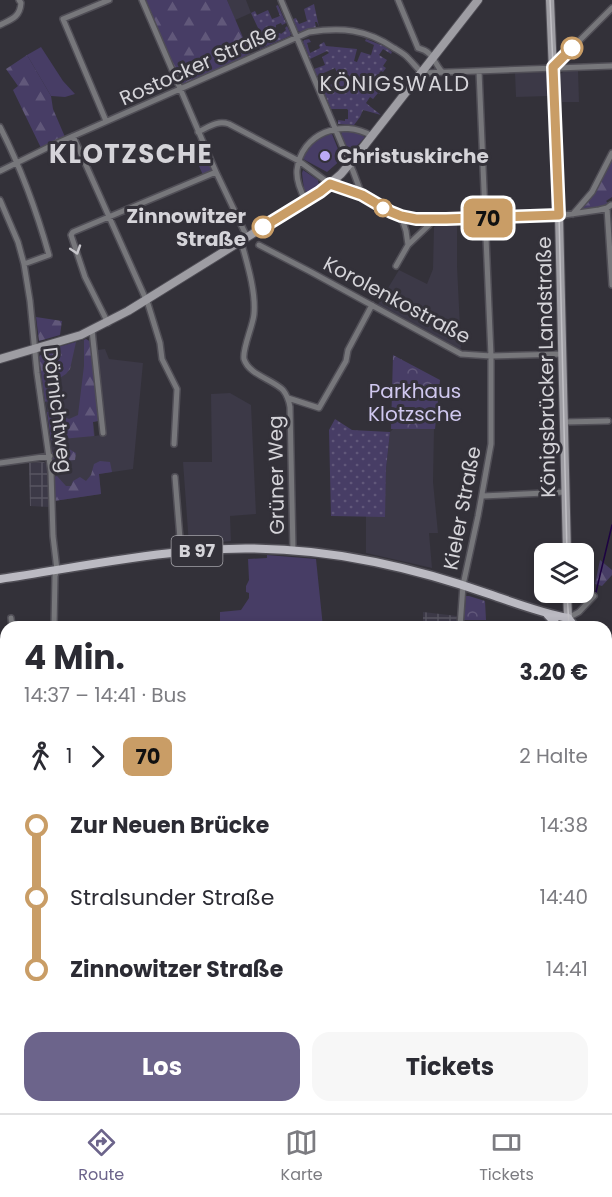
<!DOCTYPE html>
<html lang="de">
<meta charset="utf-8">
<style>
:root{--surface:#fff;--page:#f7f7f7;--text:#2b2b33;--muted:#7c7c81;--line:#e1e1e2;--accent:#6c648b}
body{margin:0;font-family:Poppins,sans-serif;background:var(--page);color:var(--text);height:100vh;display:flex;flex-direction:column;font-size:22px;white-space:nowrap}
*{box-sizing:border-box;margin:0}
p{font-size:20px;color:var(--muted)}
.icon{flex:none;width:33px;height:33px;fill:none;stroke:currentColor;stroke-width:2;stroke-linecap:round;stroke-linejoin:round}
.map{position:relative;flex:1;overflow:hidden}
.drawer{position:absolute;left:0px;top:621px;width:612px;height:492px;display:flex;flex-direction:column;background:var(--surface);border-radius:18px 18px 0 0;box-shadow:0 3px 9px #0003}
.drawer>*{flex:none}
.badge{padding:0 12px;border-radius:9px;font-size:21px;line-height:39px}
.fabs{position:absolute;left:534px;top:543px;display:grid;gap:12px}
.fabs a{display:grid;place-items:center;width:60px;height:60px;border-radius:12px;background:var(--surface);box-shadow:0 3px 9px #0003;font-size:30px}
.map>.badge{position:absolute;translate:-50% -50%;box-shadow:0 0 0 3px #fff}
.legs{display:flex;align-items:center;gap:9px;height:66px;padding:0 24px;font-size:20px}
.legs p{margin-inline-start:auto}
.head{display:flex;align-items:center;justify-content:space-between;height:102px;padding:0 24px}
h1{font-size:33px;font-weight:700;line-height:45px}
.action{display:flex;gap:12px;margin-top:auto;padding:12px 24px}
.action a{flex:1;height:69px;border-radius:18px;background:var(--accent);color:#fff;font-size:24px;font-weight:700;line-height:69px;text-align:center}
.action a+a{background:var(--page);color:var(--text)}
ul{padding:0 24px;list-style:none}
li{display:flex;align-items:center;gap:21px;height:72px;font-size:22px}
li i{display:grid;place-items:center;width:9px;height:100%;margin:0 8px;background:currentColor}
li i::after{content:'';width:15px;height:15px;margin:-8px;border:4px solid;border-radius:50%;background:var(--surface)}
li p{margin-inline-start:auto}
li:first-child i{background:linear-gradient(#0000 50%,currentColor 0)}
li:last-child i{background:linear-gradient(currentColor 50%,#0000 0)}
.menu{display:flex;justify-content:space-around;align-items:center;height:84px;border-top:2px solid var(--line);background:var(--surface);font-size:16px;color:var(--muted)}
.menu a{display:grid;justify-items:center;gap:3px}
.menu .current{color:var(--accent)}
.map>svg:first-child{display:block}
.built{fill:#3c3947}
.industrial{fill:url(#industrial-grid)}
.grass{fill:#473d65}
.forest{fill:url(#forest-firs)}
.park{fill:url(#park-crowns)}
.garden{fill:url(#garden-dots)}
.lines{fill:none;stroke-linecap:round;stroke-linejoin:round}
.stream{stroke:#1d0242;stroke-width:1.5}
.street-casing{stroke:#504e56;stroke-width:8}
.secondary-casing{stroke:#504e56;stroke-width:10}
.primary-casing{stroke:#504e56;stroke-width:11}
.street{stroke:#77777b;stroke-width:5}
.secondary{stroke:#9e9da3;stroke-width:8}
.primary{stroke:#bbbac2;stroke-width:8}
.tram{stroke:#c1c0c5;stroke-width:1.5}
.oneway{stroke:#c7c6cb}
.line-1-casing{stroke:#fff;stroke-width:14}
.line-1{stroke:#c99d66;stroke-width:9}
.stop-1-dot{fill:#fff;stroke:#c99d66;stroke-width:3}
.poi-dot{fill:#bcaaf6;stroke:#333139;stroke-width:2}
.labels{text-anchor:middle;stroke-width:6;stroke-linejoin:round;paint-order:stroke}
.shield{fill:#333139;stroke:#a4a3a9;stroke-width:1.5}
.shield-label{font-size:18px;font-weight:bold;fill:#d5d4d9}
.street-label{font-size:20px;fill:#d5d4d9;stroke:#333139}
.poi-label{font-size:20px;font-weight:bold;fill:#d5d4d9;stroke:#333139;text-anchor:start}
.stop-label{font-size:20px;font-weight:bold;fill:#d5d4d9;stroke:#333139;text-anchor:end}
.park-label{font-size:20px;fill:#d0c8ef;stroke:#333139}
.neighbourhood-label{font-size:21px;letter-spacing:1.5px;fill:#d5d4d9;stroke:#333139}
.district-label{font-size:26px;font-weight:bold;letter-spacing:1.5px;fill:#d5d4d9;stroke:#333139}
</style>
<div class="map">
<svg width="612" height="1113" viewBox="0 0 612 1113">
<defs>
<pattern id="industrial-grid" width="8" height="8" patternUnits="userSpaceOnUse" patternTransform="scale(1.5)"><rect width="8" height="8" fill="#3c3947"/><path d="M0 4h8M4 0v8" fill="none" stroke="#575561"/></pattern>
<pattern id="forest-firs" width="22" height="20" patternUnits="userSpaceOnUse" patternTransform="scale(1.5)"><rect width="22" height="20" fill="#473d65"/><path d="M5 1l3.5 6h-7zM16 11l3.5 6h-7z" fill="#61587a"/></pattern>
<pattern id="park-crowns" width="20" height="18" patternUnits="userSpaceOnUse" patternTransform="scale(1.5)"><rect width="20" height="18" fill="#473d65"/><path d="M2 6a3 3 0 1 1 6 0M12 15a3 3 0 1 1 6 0" fill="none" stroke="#61587a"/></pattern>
<pattern id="garden-dots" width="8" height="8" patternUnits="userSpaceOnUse" patternTransform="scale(1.5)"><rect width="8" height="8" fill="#473d65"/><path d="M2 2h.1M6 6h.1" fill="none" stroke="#61587a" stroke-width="1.8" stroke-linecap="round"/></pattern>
</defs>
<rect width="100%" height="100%" fill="#333139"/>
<path class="built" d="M227,0H246L251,13L235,20Z
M566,70H578L579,102H562L560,74Z
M547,72L549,96L516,97L515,73Z
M439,224H457V266L461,348L459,351L377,306L399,270L427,284L433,269L434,227Z
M86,339L90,342L98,421L93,422L95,436L106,434L97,350L105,349L109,359L143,363L133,469L99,474L101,494L54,501L51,440L39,357L44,351Z
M230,393L251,405L256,514L230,516L231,541L189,545L183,462H212L211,394Z
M409,428L434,429L433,482L438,533H429L432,568L366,553V516H384L386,469L390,432L393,429Z"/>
<path class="industrial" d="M44,462L47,465L49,507L30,506L29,463Z
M423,612L457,616L456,627H423Z"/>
<path class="grass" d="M41,47L63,81L75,94L65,97L51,96L27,55Z
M341,130L356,132L365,137L354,149C345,149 342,138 341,130Z
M330,133L332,134L342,159L327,172L303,159C308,146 318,138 330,133Z
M303,170L318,180L319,185L308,193L304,190L302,173Z
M267,555L316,559L323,627H220V612L241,610L249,598V593L246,592V586L249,580L248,559L267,558Z"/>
<path class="forest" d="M146,0H227L250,54L182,86Z
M27,55L51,96L53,109L65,137L41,148L13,90L18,86L6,69Z
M612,158V197L606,201L608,203L600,208L578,211Z
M36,317L62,321L60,335L39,341Z
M86,339L91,342L98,421L93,422L94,436L51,440L47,412H53L69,419L78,415L84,366V340Z
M76,342L70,369L66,374L58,379L52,400L45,402L39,357L44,351Z
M69,449L76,453L75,460L65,461L56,468H52V452Z
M100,461L110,462L112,472L99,474L101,494L54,501L53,477L57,476L66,486H71L73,481L80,477L86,481L91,475L94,464Z
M600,560L612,570V575L602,586L595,584Z
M609,835L612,839V1113H308L314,1107H606V838Z"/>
<path class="park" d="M200,141L213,170L203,175L190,146Z
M393,355L440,380L435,429H391Z
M466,596H469L485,601L486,620H464Z"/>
<path class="garden" d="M314,4L319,27L317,22H315L316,28L300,32L298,31L293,19L296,18L299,24L307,21L304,9Z
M278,5L286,23L282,25L281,23L276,25V27L274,29L276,34L280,33L281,34L286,30L285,28L287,26L291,34L290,36L260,49L253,32L257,30L258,28L251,13L255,11L257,15L268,10L272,19L280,16L276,6Z
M309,39L311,42L307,43L310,53L320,48L319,45L324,42L326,46L357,49L354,61L357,62L361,52L371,55L374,45L365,41L366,39L386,47L392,52L391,54L383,49L379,55L387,60L383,66L386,68L383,72L381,71L379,73L385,78L381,84L380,94L378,93L373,99L370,97L366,103L381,115L363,110L360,117L354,125L338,124V120L345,121V119H348V110L347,109H331L319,80L324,78L328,86L340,80L335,68L317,76L314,69L325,65L322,57L329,53L327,51L310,59L303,42L304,40Z
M335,419L352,430L390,432L386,469L385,517L331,516L329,430Z"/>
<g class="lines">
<path class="stream" d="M596,592L612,525"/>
<g class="street-casing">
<path id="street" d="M142,0L216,172L247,237
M281,0L353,171L362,195
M398,0L418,48
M0,25C12,19 20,17 21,3L19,0
M418,48C434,52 433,62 442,72
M553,67L612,8
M106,121L63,19L109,0
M0,127C22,170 36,209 49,255L24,264
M198,132C209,127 217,120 229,124L299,161L330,184L350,190L362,195L383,208L406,217L432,219L564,215L599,210L607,208L611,205
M73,136L148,304L160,343L162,359L177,389L174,444
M0,171L53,145L309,32C341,27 366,29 394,48C399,51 405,54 409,59C413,63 417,68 422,73L612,66
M0,200L18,242L24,264L30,301L37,373L51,472L53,536L57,570L55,576L54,627
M306,201C301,192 296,181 297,170C301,133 342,118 372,136
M607,208L612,285
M573,214L592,192L612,153
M401,216L406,231L408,245
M241,241C247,263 256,291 254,314C253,326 242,349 244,359C249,375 272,379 283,390C287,395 289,401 290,407L293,551
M259,245L311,272L461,354L491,356L563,354
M396,266L408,245L429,225L432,219
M108,323L85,277L71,235L73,232L216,172
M92,330L103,433
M288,398L319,408L346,361L348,350L372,305
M564,422L608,421
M0,463L50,456
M175,477L181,551
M482,496L566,492
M11,618L12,627
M568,618L579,612L594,596
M460,627L463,585L478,516L491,444V356L479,71
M0,662L6,661
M0,705L6,703
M0,744L6,741
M606,796L612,793
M6,815V820
M0,836H6
M0,887L6,890
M0,913L6,911
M0,964L6,963
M0,966L6,975
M0,1041L6,1053
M103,1107L108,1113
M203,1107L206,1113"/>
</g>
<g class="secondary-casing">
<path id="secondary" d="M550,0L559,215L567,554
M0,359L81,335L128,311L320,192L341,174L357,155L478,0
M567,592L568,618
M269,1107L272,1113
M41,1113L49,1107"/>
</g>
<g class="primary-casing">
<path id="primary" d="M0,579C60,570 120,558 180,552C245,545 312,549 375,562C414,570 452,581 489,594C515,603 541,613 568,618
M547,614L559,627
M568,618L575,627
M606,702L612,710
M606,721L612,730"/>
</g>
<use href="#street" class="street"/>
<use href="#secondary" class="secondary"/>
<use href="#primary" class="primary"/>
<path class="tram" d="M550,0L555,110
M554,101L559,215L567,554
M567,592L569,627
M606,710L612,719
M272,1107L275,1113
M51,1113L59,1107"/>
</g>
<defs><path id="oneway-chevron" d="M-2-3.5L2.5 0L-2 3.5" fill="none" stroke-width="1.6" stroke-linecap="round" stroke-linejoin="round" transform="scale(1.5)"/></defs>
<use class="oneway" href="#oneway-chevron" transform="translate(76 250) rotate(72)"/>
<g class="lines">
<g class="line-1-casing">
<path id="line-1" d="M263,227L320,192L330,184L362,195L391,212L401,216L416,219H446L559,215L553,67L572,48"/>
</g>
<use href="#line-1" class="line-1"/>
</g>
<g class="stop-1-dot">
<circle cx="572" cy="48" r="10"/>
<circle cx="383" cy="208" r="8"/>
<circle cx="263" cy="227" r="10"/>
</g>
<circle class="poi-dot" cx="325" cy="156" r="6"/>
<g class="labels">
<rect class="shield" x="171.5" y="536" width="51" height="30" rx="4.5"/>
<g class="shield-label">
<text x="197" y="557">B 97</text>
</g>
<g class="street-label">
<text transform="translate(198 65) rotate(-24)" y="7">Rostocker Straße</text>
<text transform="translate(397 300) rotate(28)" y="7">Korolenkostraße</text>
<text transform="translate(546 367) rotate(-91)" y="7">Königsbrücker Landstraße</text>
<text transform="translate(58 410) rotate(83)" y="7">Dörnichtweg</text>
<text transform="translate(276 475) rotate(-91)" y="7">Grüner Weg</text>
<text transform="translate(462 508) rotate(-79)" y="7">Kieler Straße</text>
</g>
<g class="poi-label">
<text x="337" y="163">Christuskirche</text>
</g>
<g class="stop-label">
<text x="246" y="223">Zinnowitzer<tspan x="246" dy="23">Straße</tspan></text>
</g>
<g class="park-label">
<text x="415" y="398">Parkhaus<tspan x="415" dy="23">Klotzsche</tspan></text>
</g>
<g class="neighbourhood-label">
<text x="395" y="91">KÖNIGSWALD</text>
</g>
<g class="district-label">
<text x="131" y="163">KLOTZSCHE</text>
</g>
</g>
</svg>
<div class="fabs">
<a><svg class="icon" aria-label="layers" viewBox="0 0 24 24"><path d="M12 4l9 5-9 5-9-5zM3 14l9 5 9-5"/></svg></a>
</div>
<b class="badge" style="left:488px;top:218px;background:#c99d66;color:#111">70</b>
<section class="drawer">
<div class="head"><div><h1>4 Min.</h1><p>14:37 – 14:41 · Bus</p></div><b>3.20 €</b></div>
<div class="legs"><svg class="icon" aria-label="walk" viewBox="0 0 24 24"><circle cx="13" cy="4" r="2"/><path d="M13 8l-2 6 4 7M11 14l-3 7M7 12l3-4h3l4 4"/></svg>1<svg class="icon" aria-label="forward" viewBox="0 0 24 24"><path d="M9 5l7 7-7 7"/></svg><b class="badge" style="background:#c99d66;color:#111">70</b><p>2 Halte</p></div>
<ul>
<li><i style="color:#c99d66"></i><b>Zur Neuen Brücke</b><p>14:38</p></li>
<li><i style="color:#c99d66"></i><span>Stralsunder Straße</span><p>14:40</p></li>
<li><i style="color:#c99d66"></i><b>Zinnowitzer Straße</b><p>14:41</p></li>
</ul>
<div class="action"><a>Los</a><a>Tickets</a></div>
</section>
</div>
<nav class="menu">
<a class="current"><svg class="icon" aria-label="directions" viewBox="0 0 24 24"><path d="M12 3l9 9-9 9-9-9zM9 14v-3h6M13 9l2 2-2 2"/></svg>Route</a>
<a><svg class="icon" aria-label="map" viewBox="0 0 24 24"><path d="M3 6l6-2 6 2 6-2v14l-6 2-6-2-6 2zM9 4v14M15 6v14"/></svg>Karte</a>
<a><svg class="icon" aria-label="tickets" viewBox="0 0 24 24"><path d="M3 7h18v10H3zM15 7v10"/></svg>Tickets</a>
</nav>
